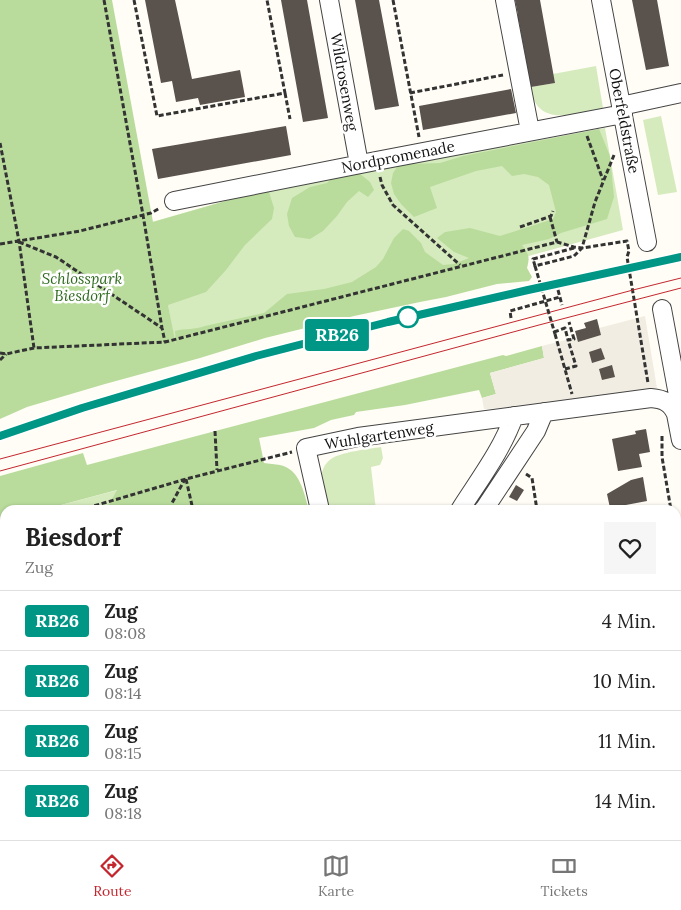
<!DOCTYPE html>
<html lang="de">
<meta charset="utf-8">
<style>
:root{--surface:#fff;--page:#f6f6f6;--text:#222;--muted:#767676;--line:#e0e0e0;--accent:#c4262e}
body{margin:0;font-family:Lora,serif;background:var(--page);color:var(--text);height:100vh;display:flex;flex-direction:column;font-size:19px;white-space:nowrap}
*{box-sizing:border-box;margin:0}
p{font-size:16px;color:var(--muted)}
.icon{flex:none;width:28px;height:28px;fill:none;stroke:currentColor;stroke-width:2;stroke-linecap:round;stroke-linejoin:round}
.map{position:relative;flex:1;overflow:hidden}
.side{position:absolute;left:0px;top:505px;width:681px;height:335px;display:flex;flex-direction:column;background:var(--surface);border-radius:15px 15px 0 0;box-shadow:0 1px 4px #0004}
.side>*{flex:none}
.badge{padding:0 10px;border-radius:4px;font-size:18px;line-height:32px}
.map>.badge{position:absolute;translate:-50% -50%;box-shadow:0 0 0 2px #fff}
.round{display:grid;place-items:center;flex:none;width:52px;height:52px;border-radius:0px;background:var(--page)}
.summary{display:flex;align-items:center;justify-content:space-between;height:85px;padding:0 25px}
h1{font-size:24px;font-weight:700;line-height:38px}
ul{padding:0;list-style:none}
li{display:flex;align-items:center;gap:15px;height:60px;padding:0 25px;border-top:1px solid var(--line)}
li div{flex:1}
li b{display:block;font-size:19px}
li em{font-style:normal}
li .badge{min-width:55px;font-weight:700;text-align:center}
.tabs{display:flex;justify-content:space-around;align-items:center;height:70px;border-top:1px solid var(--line);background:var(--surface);font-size:14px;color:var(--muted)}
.tabs a{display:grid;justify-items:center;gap:2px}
.tabs .selected{color:var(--accent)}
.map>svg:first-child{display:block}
.green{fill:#d5ebbd}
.forest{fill:#b9dc9c}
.plaza{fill:#f1ede2}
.building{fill:#5a524d}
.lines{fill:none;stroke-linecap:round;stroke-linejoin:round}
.minor-casing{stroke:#444;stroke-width:20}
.path{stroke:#333;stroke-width:3;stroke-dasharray:5 2.5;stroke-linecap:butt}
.minor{stroke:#fff;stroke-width:18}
.tram{stroke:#c4262e;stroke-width:1}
.rail{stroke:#c4262e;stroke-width:4}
.path-bridge{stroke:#333;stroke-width:3;stroke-dasharray:5 2.5;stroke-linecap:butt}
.line-casing{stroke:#fff;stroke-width:11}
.line{stroke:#009686;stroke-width:8}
.stop-dot{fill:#fff;stroke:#009686;stroke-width:2.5}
.labels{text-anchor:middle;stroke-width:5;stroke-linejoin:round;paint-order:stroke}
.street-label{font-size:15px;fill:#111;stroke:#fff}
.park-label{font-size:15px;font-style:italic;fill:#2f6b1f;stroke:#fff}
</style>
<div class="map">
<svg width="681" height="840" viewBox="0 0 681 840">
<rect width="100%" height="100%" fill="#fffdf5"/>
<path class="green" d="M596,66L603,108C583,112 547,125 535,102C532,98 532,92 531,87L555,83L553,74Z
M661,116L677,192L658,195L643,120Z
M605,128L623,230L177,353L152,222L264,190Z
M381,447L383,458L380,465L371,467L376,510H329C322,495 315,470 331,459C341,452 368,449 381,447Z
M118,490L106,510H42Z
M348,835H409L410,840H349Z
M438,835H571L572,840H439Z"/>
<path class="forest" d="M0,0H112L153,222L264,190L269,192L274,208L272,219L245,245L226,270L206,292L168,305L176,345L175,331C186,328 194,330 205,326L264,313L287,294L324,289L352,282L376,267L383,259L394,238L403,229L409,231L421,243L425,252L443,265L454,264L469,258L454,252L437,238L445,232L470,228L500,236L553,219L556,212L549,185L538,177L524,174L512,176L502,166L476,171L430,187L437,208L414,217L401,204L394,194L391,183L393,173L397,167L407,164L440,163L463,156L599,129L610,156L614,197L607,219L561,233L549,239L522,245C529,255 530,256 527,268L532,277L529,281L497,284L446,297L420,302L354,316L265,338L200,358L105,384L27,407L0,419Z
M359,173L370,182L374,190L368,197L359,191L347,202L337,216L323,231L310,239L295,237L289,226L287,214L292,198L310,187L327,183L332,178Z
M542,346L544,358L490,373L496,394L482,398L479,390L405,405L356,412L354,415L331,420L314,428L259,438L264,463C269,464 275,464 280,465C300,469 304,493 309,510H106L117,490L42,510H5V520L0,521V476L83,453L87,465L503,355L506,356Z"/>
<path class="plaza" d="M645,316L657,388L518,408L484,409L482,398L496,394L490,373L544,358L542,346L577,337L578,342L601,335L599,328Z"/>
<path class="building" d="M145,0H175L192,79L240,70L245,97L200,105L198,98L176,102L172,81L161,83Z
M281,0H307L328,118L303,122Z
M355,0H379L399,106L375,110Z
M515,0H540L555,83L531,87L527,68H526L524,60H526L519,22H517L516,15H518Z
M632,0H657L669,66L646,70Z
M511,89L516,113L423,130L419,106Z
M286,126L291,155L158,179L152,149Z
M597,319L601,335L578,342L575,331L586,328L584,323Z
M601,348L605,359L592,363L589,352Z
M612,365L615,377L602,380L599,369Z
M646,429L650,452L639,454L642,467L618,471L612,439L636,434L635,431Z
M643,477L647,501L610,508L607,494L631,480Z
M516,485L524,490L517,501L509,497Z
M5,623V650L0,652V624Z
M676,668H677L681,689V691H676Z
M681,723V745L676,746V724Z
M681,815V840H662L661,835H676V816Z
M187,835H211L212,840H188Z
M259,835H281L282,840H260Z"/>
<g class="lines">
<g class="minor-casing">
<path id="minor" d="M329,0L359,164
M505,0L530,131
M601,0L647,242
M621,106L681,93
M174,201L376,161L623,114
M662,309L678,395L676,414L681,440
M320,510L306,448L358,437L651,398C664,399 671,403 676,414
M460,510C479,480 502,450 514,416
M483,510L485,508L536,431L544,412
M0,669L5,668
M0,775L5,803
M11,835L12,840
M234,835L235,840"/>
</g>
<path class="path" d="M104,0L143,215L162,328
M134,0L157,116L285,93L267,0
M393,0L419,137
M285,93L290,119
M410,93L503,75
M587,136L603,180
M0,143L19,241L34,348
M380,177L382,185L393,205L460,265
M550,217L557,242
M520,227L551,216L553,211
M19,242L56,257L162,328L165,342
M0,244L80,231L151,213L160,208
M574,248L533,259L535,266L574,256L582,248L595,202L614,155
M558,290L562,305
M511,318L510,311L560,297
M554,332L565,328L568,340L574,339L569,322
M555,334L572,394
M0,353L6,354L34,348L165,342L557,242L574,247L582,248L627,241L629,251L627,257L648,383
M0,360L6,354
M565,369L576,366L568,340
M215,431L217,470
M662,436V457L671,510
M526,474L532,478L537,510
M186,479L193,510
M80,510L186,479L292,452
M172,510V503L185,479
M0,531L5,530
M676,536L681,563
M0,696L4,693
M409,835L410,840
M594,835L595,840"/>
<use href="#minor" class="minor"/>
<path class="tram" d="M0,459L633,290L681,278
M0,471L539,325L681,288"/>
<path class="rail" d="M0,436C128,393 258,353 389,322C486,298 583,278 681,257"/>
<path class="path-bridge" d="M535,266L555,334"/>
</g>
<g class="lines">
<g class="line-casing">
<path id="line" d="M0,436L82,408L256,356L388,322L528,290L681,257"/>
</g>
<use href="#line" class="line"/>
</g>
<circle class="stop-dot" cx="408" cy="317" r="10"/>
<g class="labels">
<g class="street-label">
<text transform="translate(344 82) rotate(80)" y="5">Wildrosenweg</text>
<text transform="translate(624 121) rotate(79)" y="5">Oberfeldstraße</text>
<text transform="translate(398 157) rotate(-11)" y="5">Nordpromenade</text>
<text transform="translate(379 436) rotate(-9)" y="5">Wuhlgartenweg</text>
</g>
<g class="park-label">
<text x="82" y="284">Schlosspark<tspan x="82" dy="17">Biesdorf</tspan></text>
</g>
</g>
</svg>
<b class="badge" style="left:337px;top:335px;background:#009686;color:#fff">RB26</b>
<section class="side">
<div class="summary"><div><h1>Biesdorf</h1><p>Zug</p></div><a class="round"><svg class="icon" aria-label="heart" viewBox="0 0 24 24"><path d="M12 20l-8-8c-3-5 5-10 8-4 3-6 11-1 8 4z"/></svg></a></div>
<ul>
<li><span class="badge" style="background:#009686;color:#fff">RB26</span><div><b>Zug</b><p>08:08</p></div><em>4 Min.</em></li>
<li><span class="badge" style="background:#009686;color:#fff">RB26</span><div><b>Zug</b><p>08:14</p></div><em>10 Min.</em></li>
<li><span class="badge" style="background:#009686;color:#fff">RB26</span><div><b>Zug</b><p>08:15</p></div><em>11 Min.</em></li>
<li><span class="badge" style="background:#009686;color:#fff">RB26</span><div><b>Zug</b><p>08:18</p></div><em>14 Min.</em></li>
</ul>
</section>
</div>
<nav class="tabs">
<a class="selected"><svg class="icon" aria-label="directions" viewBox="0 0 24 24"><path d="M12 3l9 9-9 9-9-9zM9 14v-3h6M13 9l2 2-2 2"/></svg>Route</a>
<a><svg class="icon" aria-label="map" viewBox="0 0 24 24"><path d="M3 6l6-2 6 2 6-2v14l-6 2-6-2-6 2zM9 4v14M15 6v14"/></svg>Karte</a>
<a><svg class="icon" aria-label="tickets" viewBox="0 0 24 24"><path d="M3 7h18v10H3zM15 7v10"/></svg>Tickets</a>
</nav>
